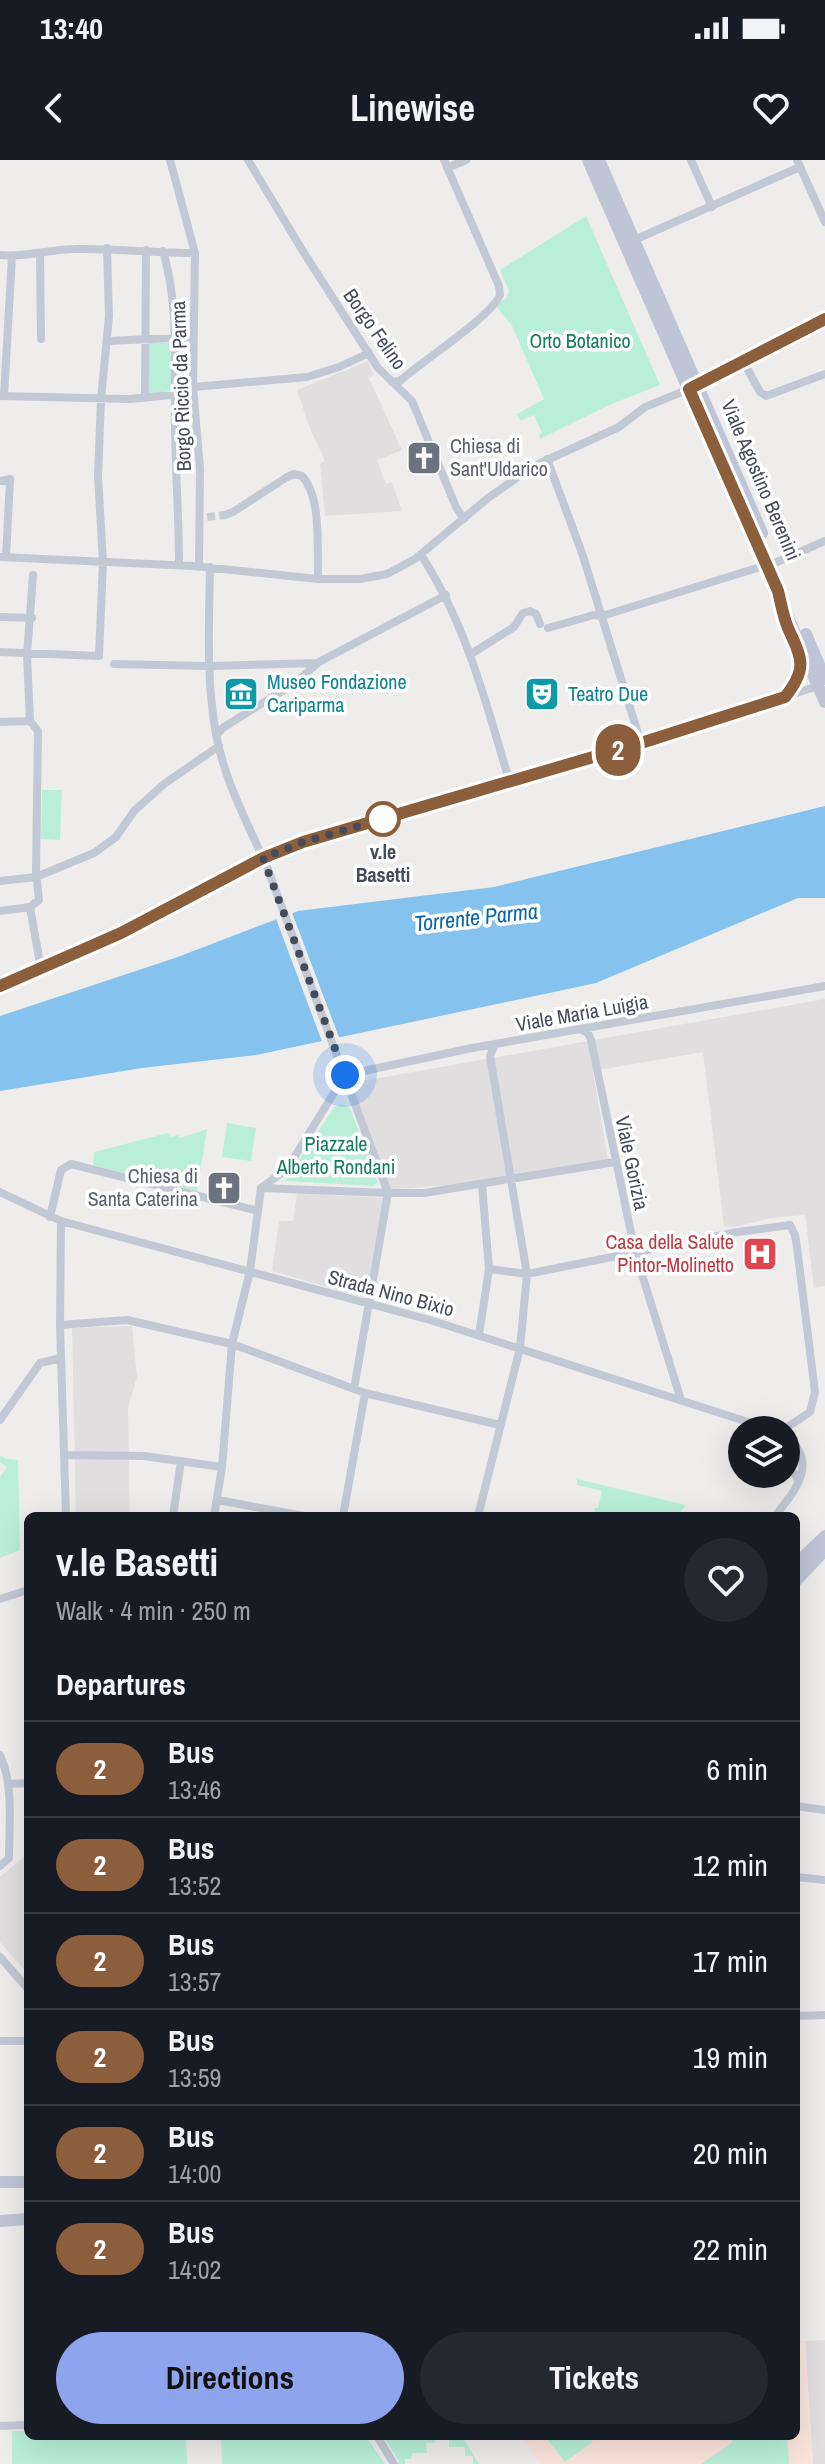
<!DOCTYPE html>
<meta charset="utf-8">
<style>
:root{--surface:#171b24;--page:#242831;--text:#f1f3f6;--muted:#9ea1a6;--line:#363941;--accent:#8ea4ec}
body{margin:0;font-family:"Archivo Narrow",sans-serif;background:var(--page);color:var(--text);height:100vh;display:flex;flex-direction:column;font-size:30px;white-space:nowrap}
*{box-sizing:border-box;margin:0}
p{font-size:26px;color:var(--muted)}
.icon{flex:none;width:44px;height:44px;fill:none;stroke:currentColor;stroke-width:2;stroke-linecap:round;stroke-linejoin:round}
.map{position:relative;flex:1;overflow:hidden}
.drawer{position:absolute;left:24px;top:1352px;width:776px;height:928px;display:flex;flex-direction:column;background:var(--surface);border-radius:12px;box-shadow:0 8px 32px #0002}
.drawer>*{flex:none}
.badge{padding:0 16px;border-radius:26px;font-size:28px;line-height:52px}
.tools{position:absolute;left:728px;top:1256px;display:grid;gap:16px}
.tools a{display:grid;place-items:center;width:72px;height:72px;border-radius:50%;background:var(--surface);box-shadow:0 8px 32px #0002;font-size:40px}
.you{position:absolute;width:40px;height:40px;margin:-20px;border:6px solid #fff;border-radius:50%;background:#1a73e8;box-shadow:0 0 0 12px #1a73e833}
.map>.badge{position:absolute;translate:-50% -50%;box-shadow:0 0 0 4px #fff}
h2{padding:0 32px;font-size:30px;line-height:72px}
.round{display:grid;place-items:center;flex:none;width:84px;height:84px;border-radius:42px;background:var(--page)}
.headline{display:flex;align-items:center;justify-content:space-between;height:136px;padding:0 32px}
h1{font-size:38px;font-weight:700;line-height:60px}
.action{display:flex;gap:16px;margin-top:auto;padding:16px 32px}
.action a{flex:1;height:92px;border-radius:48px;background:var(--accent);color:#111;font-size:32px;font-weight:700;line-height:92px;text-align:center}
.action a+a{background:var(--page);color:var(--text)}
ul{padding:0;list-style:none}
li{display:flex;align-items:center;gap:24px;height:96px;padding:0 32px;border-top:2px solid var(--line)}
li div{flex:1}
li b{display:block;font-size:30px}
li em{font-style:normal}
li .badge{min-width:88px;font-weight:700;text-align:center}
.status{display:flex;justify-content:space-between;align-items:center;height:56px;padding:0 40px;background:var(--surface);direction:ltr}
.status svg{height:22px;fill:currentColor}
header{display:flex;justify-content:space-between;align-items:center;height:104px;padding:0 32px;background:var(--surface);font-size:36px;font-weight:700}
.map>svg:first-child{display:block}
.education{fill:#e0dede}
.medical{fill:#fbe4db}
.green{fill:#b9efd9}
.water{fill:#85c2ed}
.pier{fill:#efedec}
.lines{fill:none;stroke-linecap:round;stroke-linejoin:round}
.street-tunnel{stroke:#cdcdcf;stroke-width:8;stroke-dasharray:8 4;stroke-linecap:butt}
.street{stroke:#c2c8d4;stroke-width:8}
.secondary{stroke:#bec5d6;stroke-width:12}
.line-casing{stroke:#fff;stroke-width:18}
.line{stroke:#8b5e3c;stroke-width:12}
.walk{stroke:#454b5a;stroke-width:8;stroke-dasharray:0 14.4}
.stop-dot{fill:#fff;stroke:#8b5e3c;stroke-width:4}
.labels{text-anchor:middle;stroke-width:7;stroke-linejoin:round;paint-order:stroke}
.street-label{font-size:20px;fill:#454b5a;stroke:#fff}
.park-label{font-size:20px;fill:#157c5d;stroke:#fff}
.worship-label{font-size:20px;fill:#5b616d;stroke:#fff;text-anchor:start}
.culture-label{font-size:20px;fill:#0d838f;stroke:#fff;text-anchor:start}
.stop-label{font-size:20px;font-weight:bold;fill:#454b5a;stroke:#fff}
.health-label{font-size:20px;fill:#be3a42;stroke:#fff;text-anchor:end}
.water-label{font-size:22px;font-style:italic;fill:#0967a8;stroke:#fff}
</style>
<div class="status"><b>13:40</b><svg viewBox="0 0 49 12"><path d="M0 12V9h3v3zM5 12V6h3v6zM10 12V3h3v9zM15 12V0h3v12zM26 1h20v11H26zM47 4h2v5h-2z"/></svg></div>
<header><svg class="icon" aria-label="back" viewBox="0 0 24 24"><path d="M15 5l-7 7 7 7"/></svg>Linewise<svg class="icon" aria-label="heart" viewBox="0 0 24 24"><path d="M12 20l-8-8c-3-5 5-10 8-4 3-6 11-1 8 4z"/></svg></header>
<div class="map">
<svg width="825" height="2304" viewBox="0 0 825 2304">
<rect width="100%" height="100%" fill="#efedec"/>
<path class="education" d="M368,201L374,215L369,218L402,290L377,300L386,324L392,322L402,351L325,356L320,304L325,301L309,266L297,230Z
M825,839V1126L814,1128L805,1055L771,1058L734,1067L724,1066L703,892L593,911L608,1000L458,1024L391,1030L351,923Z
M297,1033L384,1038L365,1138L272,1111L279,1061H293Z
M132,1166L137,1217L128,1247L130,1356H76L72,1168Z
M28,1693V1814L0,1782V1717Z
M825,2180V2304H813L805,2181Z"/>
<path class="medical" d="M796,2181H805L813,2304H541L521,2276H796Z"/>
<path class="green" d="M586,56L660,225L609,245L540,279L539,275L542,273L534,255L520,261L517,254L544,239L512,166L496,146L506,138L509,131L500,110Z
M147,183H173L172,231L147,234Z
M42,630H62L60,680L41,679Z
M342,944L350,948L378,1023L373,1026L285,1021L335,946Z
M227,963L256,968L251,1001L222,997Z
M207,969L197,1031L93,1005L94,992L168,973L170,977L178,975L180,978Z
M0,1295L6,1299L18,1300L20,1390L0,1398V1317L7,1307L0,1302Z
M577,1319L686,1345L680,1353L683,1356H593L595,1348H598L602,1331L577,1325Z
M12,2271H28V2276H186L187,2304H12Z
M221,2276H366L385,2304H222Z
M383,2276H462L479,2304H473V2296H465V2287H449V2278L435,2279L434,2283H426L427,2293H412L411,2299H405V2304H397L399,2301Z
M545,2276H589L593,2282L565,2302Z
M729,2276H787L789,2304H701L733,2282Z"/>
<path class="water" d="M825,646V738H798L596,823L256,895L142,908L0,931V856L175,798L298,751L494,727Z"/>
<path class="pier" d="M291,750L340,880L323,884L275,756Z"/>
<g class="lines">
<path class="street-tunnel" d="M207,357L225,355"/>
<path class="street" d="M170,0L195,93L193,227L200,309L199,406
M248,0L304,93L378,208L412,241L456,347L464,359
M691,0L712,47
M797,0L825,62
M447,8L466,0
M634,80L800,7
M163,91C179,146 174,200 175,257C175,306 179,355 179,405
M40,93L41,179
M0,95C25,98 50,89 75,89C115,88 155,93 195,93
M108,181L193,177
M743,201L760,232L766,236L825,214
M392,222L400,221C422,201 490,158 500,135L499,126L444,0
M193,227L307,217L339,207L369,193
M0,236L130,239L193,233
M4,236L12,96
M145,238L146,90
M547,299L582,393L641,583
M0,321L10,319L6,397
M225,355L233,352L287,317L294,314L302,316C322,337 317,391 318,419
M421,395C466,464 486,542 509,620
M0,397L193,406L318,419H360L387,414L415,399L488,338L534,306L619,267L645,247L689,229L825,159
M775,403L825,381
M210,407C209,463 206,519 216,574C224,620 248,664 267,707L388,1033L261,1028
M0,457L32,458
M548,468L594,455L602,456L767,405
M0,492L99,496L103,402L98,316L101,239L109,156L107,88
M471,494L514,467L523,453L530,451L536,454L540,464
M114,504L208,506L317,503
M785,537L800,514V495
M30,561L27,495L33,415
M0,562L30,561
M216,575L224,567L295,523L319,502L446,435
M0,721L36,717L94,693L116,677L134,651L164,624L219,586
M30,747L41,809
M0,751L30,747L39,740L36,712L38,571L30,561
M0,826L121,773L236,711L303,682L641,583L818,526
M582,870L588,873L591,880L635,1092L681,1240
M345,915L472,888L825,826
M261,1028L287,1009L345,915
M0,1032L61,1061L430,1160L773,1270
M50,1057L61,1010L71,1004L258,1051
M61,1061L60,1165L66,1356
M489,1109L527,1114L738,1072L790,1065L795,1075L797,1087L815,1232L810,1252L783,1270
M60,1165L127,1160L232,1184L365,1233L500,1265
M479,1175L489,1109L482,1025
M354,1229L388,1033H424L615,1002
M0,1260L40,1203L61,1198
M64,1295L144,1296L222,1307
M786,1300L799,1321
M218,1340L304,1356
M173,1356L181,1301
M214,1356L222,1307L232,1184L250,1111L261,1028
M343,1356L365,1233
M478,1356L520,1188L527,1114L490,896L495,884
M775,1356C796,1330 819,1303 786,1275
M0,1439L28,1430
M0,1595C14,1626 9,1665 9,1698L0,1706
M9,1624L28,1623
M796,1646L825,1650
M796,1717L825,1720
M0,1797L28,1829
M796,1856L825,1855
M0,1881H28
M0,2266L28,2265
M377,2276L394,2304"/>
<path class="secondary" d="M588,0L825,542
M599,0L762,373
M806,474L825,519
M796,1404L825,1376
M796,1421L825,1390
M0,2022H28
M0,2061L28,2059"/>
</g>
<g class="lines">
<g class="line-casing">
<path id="line" d="M0,826L121,773L263,698L303,682L641,583L785,537C808,508 802,499 788,468C783,456 781,443 778,431L689,229L825,159"/>
</g>
<use href="#line" class="line"/>
<path class="walk" d="M345,915L263,698L303,682L383,659"/>
</g>
<defs>
<g id="church-square" transform="scale(1.8)"><rect x="-9" y="-9" width="18" height="18" rx="4" fill="#6b7280" stroke="#fff"/><path d="M-1.2-6h2.4v3.5h3.3v2.4h-3.3V6h-2.4V-.1h-3.3v-2.4h3.3Z" fill="#fff"/></g>
<g id="museum-square" transform="scale(1.8)"><rect x="-9" y="-9" width="18" height="18" rx="4" fill="#0f9aa8" stroke="#fff"/><path d="M0-6L6-3V-2H-6V-3ZM-5-1h2V3h-2ZM-1-1h2V3h-2ZM3-1h2V3H3ZM-6 4H6V6H-6Z" fill="#fff"/></g>
<g id="theatre-square" transform="scale(1.8)"><rect x="-9" y="-9" width="18" height="18" rx="4" fill="#0f9aa8" stroke="#fff"/><path d="M-5-5.5Q0-4 5-5.5V0Q5 5 0 6Q-5 5-5 0ZM-3.3-2.5H-1v1.5H-3.3ZM1-2.5H3.3v1.5H1ZM-2.8 1Q0 5.5 2.8 1Z" fill="#fff"/></g>
<g id="hospital-square" transform="scale(1.8)"><rect x="-9" y="-9" width="18" height="18" rx="4" fill="#e0444e" stroke="#fff"/><path d="M-5-5h3v3.5h4V-5h3V5h-3V1.5h-4V5h-3Z" fill="#fff"/></g>
</defs>
<g fill-rule="evenodd">
<use href="#church-square" x="424" y="298"/>
<use href="#museum-square" x="241" y="534"/>
<use href="#theatre-square" x="542" y="534"/>
<use href="#church-square" x="224" y="1028"/>
<use href="#hospital-square" x="760" y="1094"/>
</g>
<circle class="stop-dot" cx="383" cy="659" r="16"/>
<g class="labels">
<g class="street-label">
<text transform="translate(375 169) rotate(55)" y="7">Borgo Felino</text>
<text transform="translate(181 226) rotate(-92)" y="7">Borgo Riccio da Parma</text>
<text transform="translate(761 320) rotate(67)" y="7">Viale Agostino Berenini</text>
<text transform="translate(582 853) rotate(-10)" y="7">Viale Maria Luigia</text>
<text transform="translate(632 1003) rotate(78)" y="7">Viale Gorizia</text>
<text transform="translate(391 1133) rotate(15)" y="7">Strada Nino Bixio</text>
</g>
<g class="park-label">
<text x="580" y="188">Orto Botanico</text>
<text x="336" y="991">Piazzale<tspan x="336" dy="23">Alberto Rondani</tspan></text>
</g>
<g class="worship-label">
<text x="450" y="293">Chiesa di<tspan x="450" dy="23">Sant'Uldarico</tspan></text>
<text x="198" y="1023" text-anchor="end">Chiesa di<tspan x="198" dy="23">Santa Caterina</tspan></text>
</g>
<g class="culture-label">
<text x="267" y="529">Museo Fondazione<tspan x="267" dy="23">Cariparma</tspan></text>
<text x="568" y="541">Teatro Due</text>
</g>
<g class="stop-label">
<text x="383" y="699">v.le<tspan x="383" dy="23">Basetti</tspan></text>
</g>
<g class="health-label">
<text x="734" y="1089">Casa della Salute<tspan x="734" dy="23">Pintor-Molinetto</tspan></text>
</g>
<g class="water-label">
<text transform="translate(476 757) rotate(-6)" y="8">Torrente Parma</text>
</g>
</g>
</svg>
<div class="tools">
<a><svg class="icon" aria-label="layers" viewBox="0 0 24 24"><path d="M12 4l9 5-9 5-9-5zM3 14l9 5 9-5"/></svg></a>
</div>
<div class="you" style="left:345px;top:915px"></div>
<b class="badge" style="left:618px;top:590px;background:#8b5e3c;color:#fff">2</b>
<section class="drawer">
<div class="headline"><div><h1>v.le Basetti</h1><p>Walk · 4 min · 250 m</p></div><a class="round"><svg class="icon" aria-label="heart" viewBox="0 0 24 24"><path d="M12 20l-8-8c-3-5 5-10 8-4 3-6 11-1 8 4z"/></svg></a></div>
<h2>Departures</h2>
<ul>
<li><span class="badge" style="background:#8b5e3c;color:#fff">2</span><div><b>Bus</b><p>13:46</p></div><em>6 min</em></li>
<li><span class="badge" style="background:#8b5e3c;color:#fff">2</span><div><b>Bus</b><p>13:52</p></div><em>12 min</em></li>
<li><span class="badge" style="background:#8b5e3c;color:#fff">2</span><div><b>Bus</b><p>13:57</p></div><em>17 min</em></li>
<li><span class="badge" style="background:#8b5e3c;color:#fff">2</span><div><b>Bus</b><p>13:59</p></div><em>19 min</em></li>
<li><span class="badge" style="background:#8b5e3c;color:#fff">2</span><div><b>Bus</b><p>14:00</p></div><em>20 min</em></li>
<li><span class="badge" style="background:#8b5e3c;color:#fff">2</span><div><b>Bus</b><p>14:02</p></div><em>22 min</em></li>
</ul>
<div class="action"><a>Directions</a><a>Tickets</a></div>
</section>
</div>
